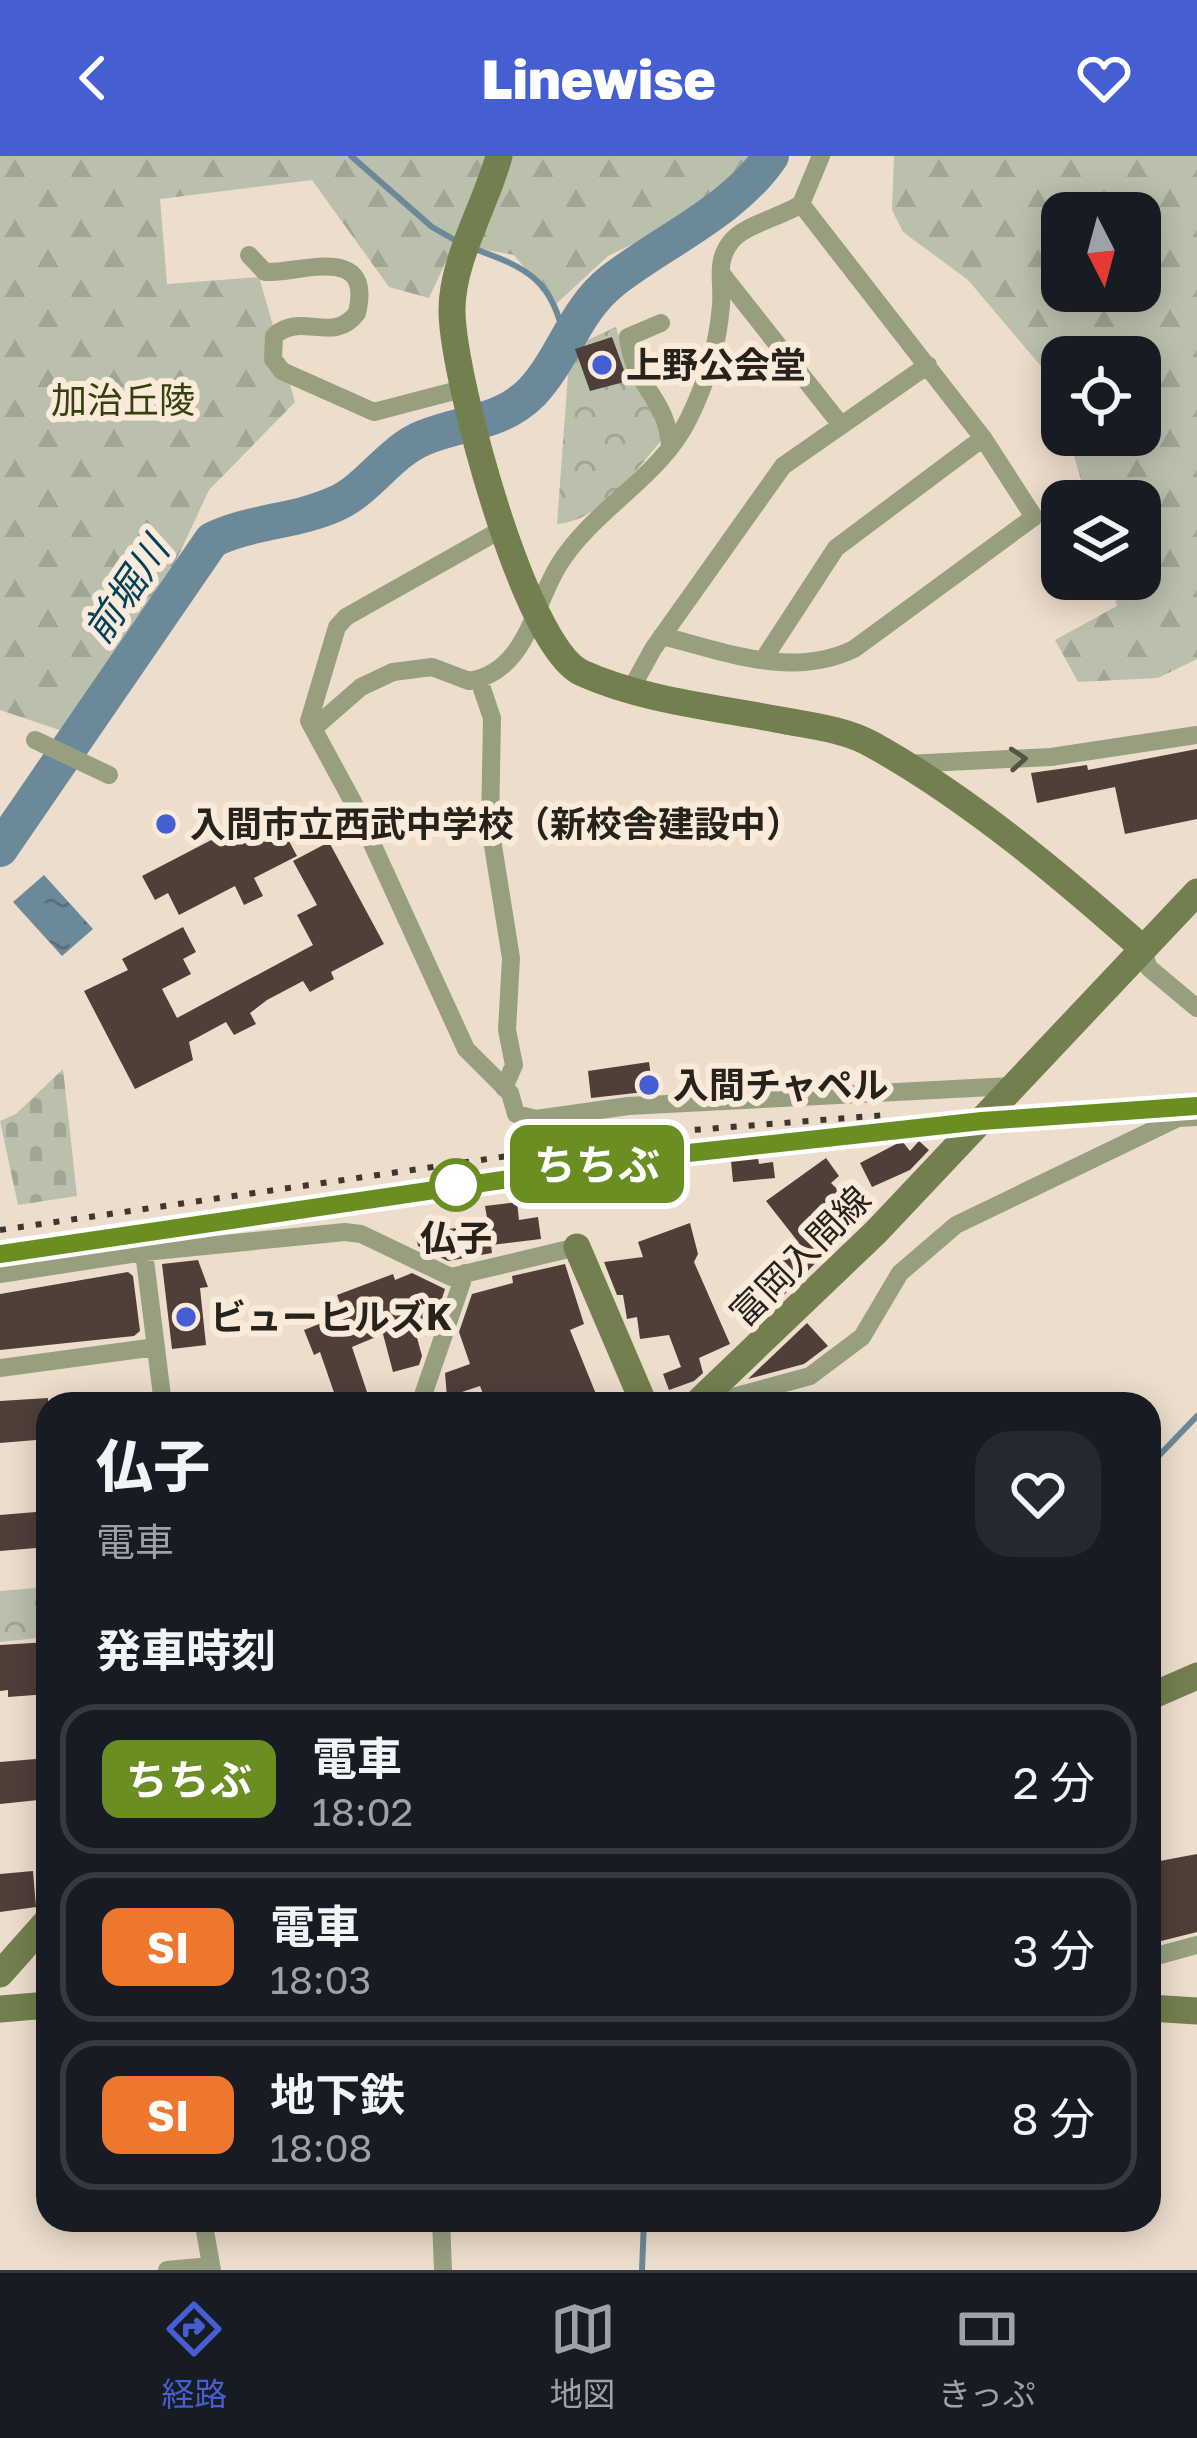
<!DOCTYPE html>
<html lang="ja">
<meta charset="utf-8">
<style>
:root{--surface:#171b24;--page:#242831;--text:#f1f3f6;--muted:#9ea1a6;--line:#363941;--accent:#455ed1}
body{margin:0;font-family:"Golos Text","Noto Sans JP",sans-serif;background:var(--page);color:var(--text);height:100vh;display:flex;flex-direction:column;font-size:45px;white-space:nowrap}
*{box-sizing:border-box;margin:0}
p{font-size:39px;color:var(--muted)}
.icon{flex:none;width:66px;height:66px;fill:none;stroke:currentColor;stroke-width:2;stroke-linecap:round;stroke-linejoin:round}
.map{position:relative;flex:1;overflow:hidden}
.drawer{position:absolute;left:36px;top:1236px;width:1125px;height:840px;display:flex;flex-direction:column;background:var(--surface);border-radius:36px;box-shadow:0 6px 30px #0003}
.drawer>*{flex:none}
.badge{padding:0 24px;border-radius:18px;font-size:42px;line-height:78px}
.needle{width:78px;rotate:174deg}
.buttons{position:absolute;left:1041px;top:36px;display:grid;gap:24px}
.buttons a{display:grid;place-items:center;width:120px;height:120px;border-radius:24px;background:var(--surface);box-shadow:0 6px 30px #0003;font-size:60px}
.map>.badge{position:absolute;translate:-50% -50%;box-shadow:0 0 0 6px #fff}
h2{padding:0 60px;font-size:45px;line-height:108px}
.round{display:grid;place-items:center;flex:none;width:126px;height:126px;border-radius:36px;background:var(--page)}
.headline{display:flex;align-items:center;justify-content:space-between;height:204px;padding:0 60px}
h1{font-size:57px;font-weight:800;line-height:90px}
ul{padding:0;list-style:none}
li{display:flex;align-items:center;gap:36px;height:150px;margin:0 24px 18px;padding:0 36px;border:6px solid var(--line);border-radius:36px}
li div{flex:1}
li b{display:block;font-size:45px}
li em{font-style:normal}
li .badge{min-width:132px;font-weight:700;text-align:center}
header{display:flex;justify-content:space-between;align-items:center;height:156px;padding:0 60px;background:var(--accent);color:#fff;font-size:54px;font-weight:800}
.tabs{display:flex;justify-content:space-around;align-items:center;height:168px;border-top:3px solid var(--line);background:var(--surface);font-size:33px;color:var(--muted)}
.tabs a{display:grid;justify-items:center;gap:6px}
.tabs .current{color:var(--accent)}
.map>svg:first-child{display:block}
.forest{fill:url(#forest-firs);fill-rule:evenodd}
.cemetery{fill:url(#cemetery-stones)}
.park{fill:url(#park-crowns)}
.water{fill:url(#water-ripples)}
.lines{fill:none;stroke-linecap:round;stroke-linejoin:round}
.stream{stroke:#6b8999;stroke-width:6}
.river{stroke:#6b8999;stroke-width:36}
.building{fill:#503e39}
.street{stroke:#979f7f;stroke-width:18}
.secondary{stroke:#747f4f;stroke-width:27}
.rail{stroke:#3e3730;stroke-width:6;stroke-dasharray:6 12;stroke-linecap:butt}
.oneway{stroke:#545444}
.line-casing{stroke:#fff;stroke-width:27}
.line{stroke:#6b8e23;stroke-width:18}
.poi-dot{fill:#455ed1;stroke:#faeada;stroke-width:4.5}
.stop-dot{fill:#fff;stroke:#6b8e23;stroke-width:6}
.labels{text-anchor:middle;stroke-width:12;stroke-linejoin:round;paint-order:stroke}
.poi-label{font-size:36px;font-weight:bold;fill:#28221c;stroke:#faeada;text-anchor:start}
.park-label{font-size:36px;fill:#363f0d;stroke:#faeada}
.stop-label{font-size:36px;font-weight:bold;fill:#28221c;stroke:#faeada}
.street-label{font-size:36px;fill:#28221c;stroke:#faeada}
.water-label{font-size:39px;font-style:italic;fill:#01415a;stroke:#faeada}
</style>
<header><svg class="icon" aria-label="back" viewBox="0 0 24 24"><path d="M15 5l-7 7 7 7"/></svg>Linewise<svg class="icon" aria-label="heart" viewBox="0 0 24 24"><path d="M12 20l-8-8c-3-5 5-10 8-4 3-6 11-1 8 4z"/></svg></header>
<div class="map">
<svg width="1197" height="2114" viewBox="0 0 1197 2114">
<defs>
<pattern id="forest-firs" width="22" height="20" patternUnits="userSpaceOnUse" patternTransform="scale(3)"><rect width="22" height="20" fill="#bbc0ad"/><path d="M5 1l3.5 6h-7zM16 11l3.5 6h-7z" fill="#a1a594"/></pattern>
<pattern id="cemetery-stones" width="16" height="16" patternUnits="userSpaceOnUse" patternTransform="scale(3)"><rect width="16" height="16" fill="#bbc0ad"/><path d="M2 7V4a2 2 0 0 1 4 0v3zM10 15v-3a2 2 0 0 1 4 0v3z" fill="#a1a594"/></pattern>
<pattern id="park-crowns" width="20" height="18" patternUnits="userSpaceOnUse" patternTransform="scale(3)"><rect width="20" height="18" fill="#bbc0ad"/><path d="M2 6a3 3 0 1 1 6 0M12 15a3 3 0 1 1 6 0" fill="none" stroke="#a1a594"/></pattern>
<pattern id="water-ripples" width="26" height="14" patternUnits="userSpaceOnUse" patternTransform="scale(3)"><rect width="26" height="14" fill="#6b8999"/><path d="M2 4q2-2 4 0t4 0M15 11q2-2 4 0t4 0" fill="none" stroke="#58707c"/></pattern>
</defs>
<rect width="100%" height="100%" fill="#edddcd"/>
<path class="forest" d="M0,0H756L722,45L608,100L555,149L514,99L454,88L429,142L389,131L312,24L160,43L167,128L259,121L295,246L209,334L92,585L0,554Z
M894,0H1197V503L1158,522L1078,526L1055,484L1117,450L1109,423H1140V345H1087L1068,279H1140V201H1062V258L1051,222L968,124L903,76L892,54ZM1062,57H1140V135H1062Z"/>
<path class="cemetery" d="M63,913L77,1040L18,1049L0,965L16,958Z"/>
<path class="park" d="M616,171L631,222L658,256L663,282C638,313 598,366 557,368L570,192Z
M48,1431V1481L0,1486V1435Z"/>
<path class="water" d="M44,719L93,773L62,800L13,746Z"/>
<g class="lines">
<path class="stream" d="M351,0L432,71L460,87
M472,92C531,113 552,124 566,188
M1149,1310L1197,1260
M642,2114L644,2064"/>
<path class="river" d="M0,693L212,384C251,365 295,366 335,348C368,334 389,296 423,282C460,266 501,268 532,236C564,202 574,155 612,125C663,85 734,55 771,0"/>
</g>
<path class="building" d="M612,181L628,225L590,235L575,193Z
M1197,593V663L1125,678L1115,631L1037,647L1031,617L1087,609L1088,614Z
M265,656L274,674L281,670L297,700L254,722L263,740L244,749L235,730L179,759L168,737L155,744L142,720Z
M329,686L384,788L331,816L334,823L310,836L303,825L267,844L250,857L256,868L234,879L226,866L189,886L193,904L135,933L84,835L128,814L122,803L183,771L196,796L183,803L191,818L162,833L177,862L313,789L297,759L317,749L293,705Z
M649,906L653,935L591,942L588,915Z
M902,985L910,995L919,985L929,994L910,1014L872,1031L860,1007Z
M758,1002L759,1008L773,1006L775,1022L733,1026L731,1005Z
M826,1002L839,1020L831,1027L863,1059L777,1146L765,1134L772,1127L766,1122L799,1087L766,1045Z
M517,1046L519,1064L538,1061L541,1083L491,1089L492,1097L448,1105L418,1090L416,1077L488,1068L485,1050Z
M690,1067L698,1098L694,1106L730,1188L699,1202L703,1217L694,1225L669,1234L663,1218L681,1211L669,1179L640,1183L637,1161L627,1163L623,1139H617L604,1106L643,1101L638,1086Z
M198,1104L208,1131L200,1132L206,1189L172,1193L162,1108Z
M565,1108L584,1168L570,1174L600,1248H487L480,1230L447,1241L445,1217L470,1208L459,1176L472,1138L513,1127L512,1120Z
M128,1116L133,1120L140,1175L134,1180L0,1194V1138Z
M412,1117L445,1133L437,1158L413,1167L422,1200L419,1209L393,1216L383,1178L352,1191L369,1242L338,1248L320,1196L314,1199L304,1174L344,1158L337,1139L393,1118L395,1124Z
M807,1167L828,1190L804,1208L748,1223Z
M48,1242V1283L0,1287V1245Z
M48,1355V1391L0,1395V1359Z
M48,1486V1538L8,1541V1534L0,1535V1489Z
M48,1602V1643L0,1648V1606Z
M1197,1698V1776L1149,1788V1707Z
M33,1715L36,1751L0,1756V1718Z"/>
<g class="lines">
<path class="street" d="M249,99L265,116C299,118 374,86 357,157C333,189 301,155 274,180L273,203L282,215L374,256L462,233
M721,117L841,269
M661,167L628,181C635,236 667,239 670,291
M504,372L346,461L337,471L309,565L353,646L466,893L510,937L516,958L536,963L628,950L1011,930
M662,480C726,496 792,523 854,493L1034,361L983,282L801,48
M763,504L836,392L983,282
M479,524L492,562L490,671L511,802L507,874L514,909L504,932
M631,533L653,493L783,310L928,209
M314,572L361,531L393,516L432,511L469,525C527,516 533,449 560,407C595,352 659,322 688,264C706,228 718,188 721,149C723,126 715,107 730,87C742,69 782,61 801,48L821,0
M35,584L109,619
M906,608L1051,601L1197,579
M1141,791L1149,812L1197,852
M144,1096L163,1248
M0,1118L144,1096L345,1076L361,1078L451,1121L577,1091
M0,1212L156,1191
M420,1248L465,1117
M707,1248L810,1220L862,1181L900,1117L956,1069L1178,962L1197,961
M1149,1802L1197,1789
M203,2064L212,2114
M441,2064L443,2114
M167,2114L211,2110"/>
<path class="secondary" d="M499,0C486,49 451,105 452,156C453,222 524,490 582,517C644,545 720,552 786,565C814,570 847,574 873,589C968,642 1060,719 1141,791
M577,1091L644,1248
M696,1248L876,1076L1197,736
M1149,1541L1197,1520
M0,1818L48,1764
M1149,1852L1197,1855
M0,1853L48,1849"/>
<path class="rail" d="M0,1074L680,975L886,959
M0,1098C399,1038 795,978 1197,950"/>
</g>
<defs><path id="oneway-chevron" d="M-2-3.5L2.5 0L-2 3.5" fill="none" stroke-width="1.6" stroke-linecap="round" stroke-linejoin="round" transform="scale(3)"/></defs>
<use class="oneway" href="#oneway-chevron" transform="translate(1018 603) rotate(-4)"/>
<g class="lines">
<g class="line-casing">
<path id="line" d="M0,1098L679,998L982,965L1197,950"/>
</g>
<use href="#line" class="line"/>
</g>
<g class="poi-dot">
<circle cx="602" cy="209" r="12"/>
<circle cx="166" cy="668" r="12"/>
<circle cx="649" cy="929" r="12"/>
<circle cx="186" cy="1161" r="12"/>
</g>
<circle class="stop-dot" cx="456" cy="1029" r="24"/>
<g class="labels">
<g class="poi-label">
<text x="626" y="222">上野公会堂</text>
<text x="190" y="681">入間市立西武中学校（新校舎建設中）</text>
<text x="673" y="942">入間チャペル</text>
<text x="210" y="1174">ビューヒルズK</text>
</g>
<g class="park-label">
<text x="123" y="257">加治丘陵</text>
</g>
<g class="stop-label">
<text x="456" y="1095">仏子</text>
</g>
<g class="street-label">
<text transform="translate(800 1100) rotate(-45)" y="13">富岡入間線</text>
</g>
<g class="water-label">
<text transform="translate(126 434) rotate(-56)" y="14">前堀川</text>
</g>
</g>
</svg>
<div class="buttons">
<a><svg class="needle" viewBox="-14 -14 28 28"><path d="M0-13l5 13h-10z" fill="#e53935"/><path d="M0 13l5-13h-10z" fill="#9ea1a6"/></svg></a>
<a><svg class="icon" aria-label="locate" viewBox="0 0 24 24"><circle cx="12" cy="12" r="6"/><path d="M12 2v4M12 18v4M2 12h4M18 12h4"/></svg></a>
<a><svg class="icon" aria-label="layers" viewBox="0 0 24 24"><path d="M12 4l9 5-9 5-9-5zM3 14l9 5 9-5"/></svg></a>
</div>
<b class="badge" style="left:597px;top:1008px;background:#6b8e23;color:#fff">ちちぶ</b>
<section class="drawer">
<div class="headline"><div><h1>仏子</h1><p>電車</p></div><a class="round"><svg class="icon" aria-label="heart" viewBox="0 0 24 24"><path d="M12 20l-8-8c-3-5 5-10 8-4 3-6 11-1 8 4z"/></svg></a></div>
<h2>発車時刻</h2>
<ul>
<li><span class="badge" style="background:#6b8e23;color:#fff">ちちぶ</span><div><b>電車</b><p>18:02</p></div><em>2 分</em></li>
<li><span class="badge" style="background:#ed772d;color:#fff">SI</span><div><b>電車</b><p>18:03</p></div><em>3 分</em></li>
<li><span class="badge" style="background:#ed772d;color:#fff">SI</span><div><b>地下鉄</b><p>18:08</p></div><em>8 分</em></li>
</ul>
</section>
</div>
<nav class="tabs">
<a class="current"><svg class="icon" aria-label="directions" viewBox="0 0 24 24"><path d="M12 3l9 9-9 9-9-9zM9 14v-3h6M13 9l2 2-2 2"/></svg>経路</a>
<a><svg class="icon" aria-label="map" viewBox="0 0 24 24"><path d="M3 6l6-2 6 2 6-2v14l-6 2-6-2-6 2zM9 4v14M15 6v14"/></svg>地図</a>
<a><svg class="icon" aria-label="tickets" viewBox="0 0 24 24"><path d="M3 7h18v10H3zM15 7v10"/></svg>きっぷ</a>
</nav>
